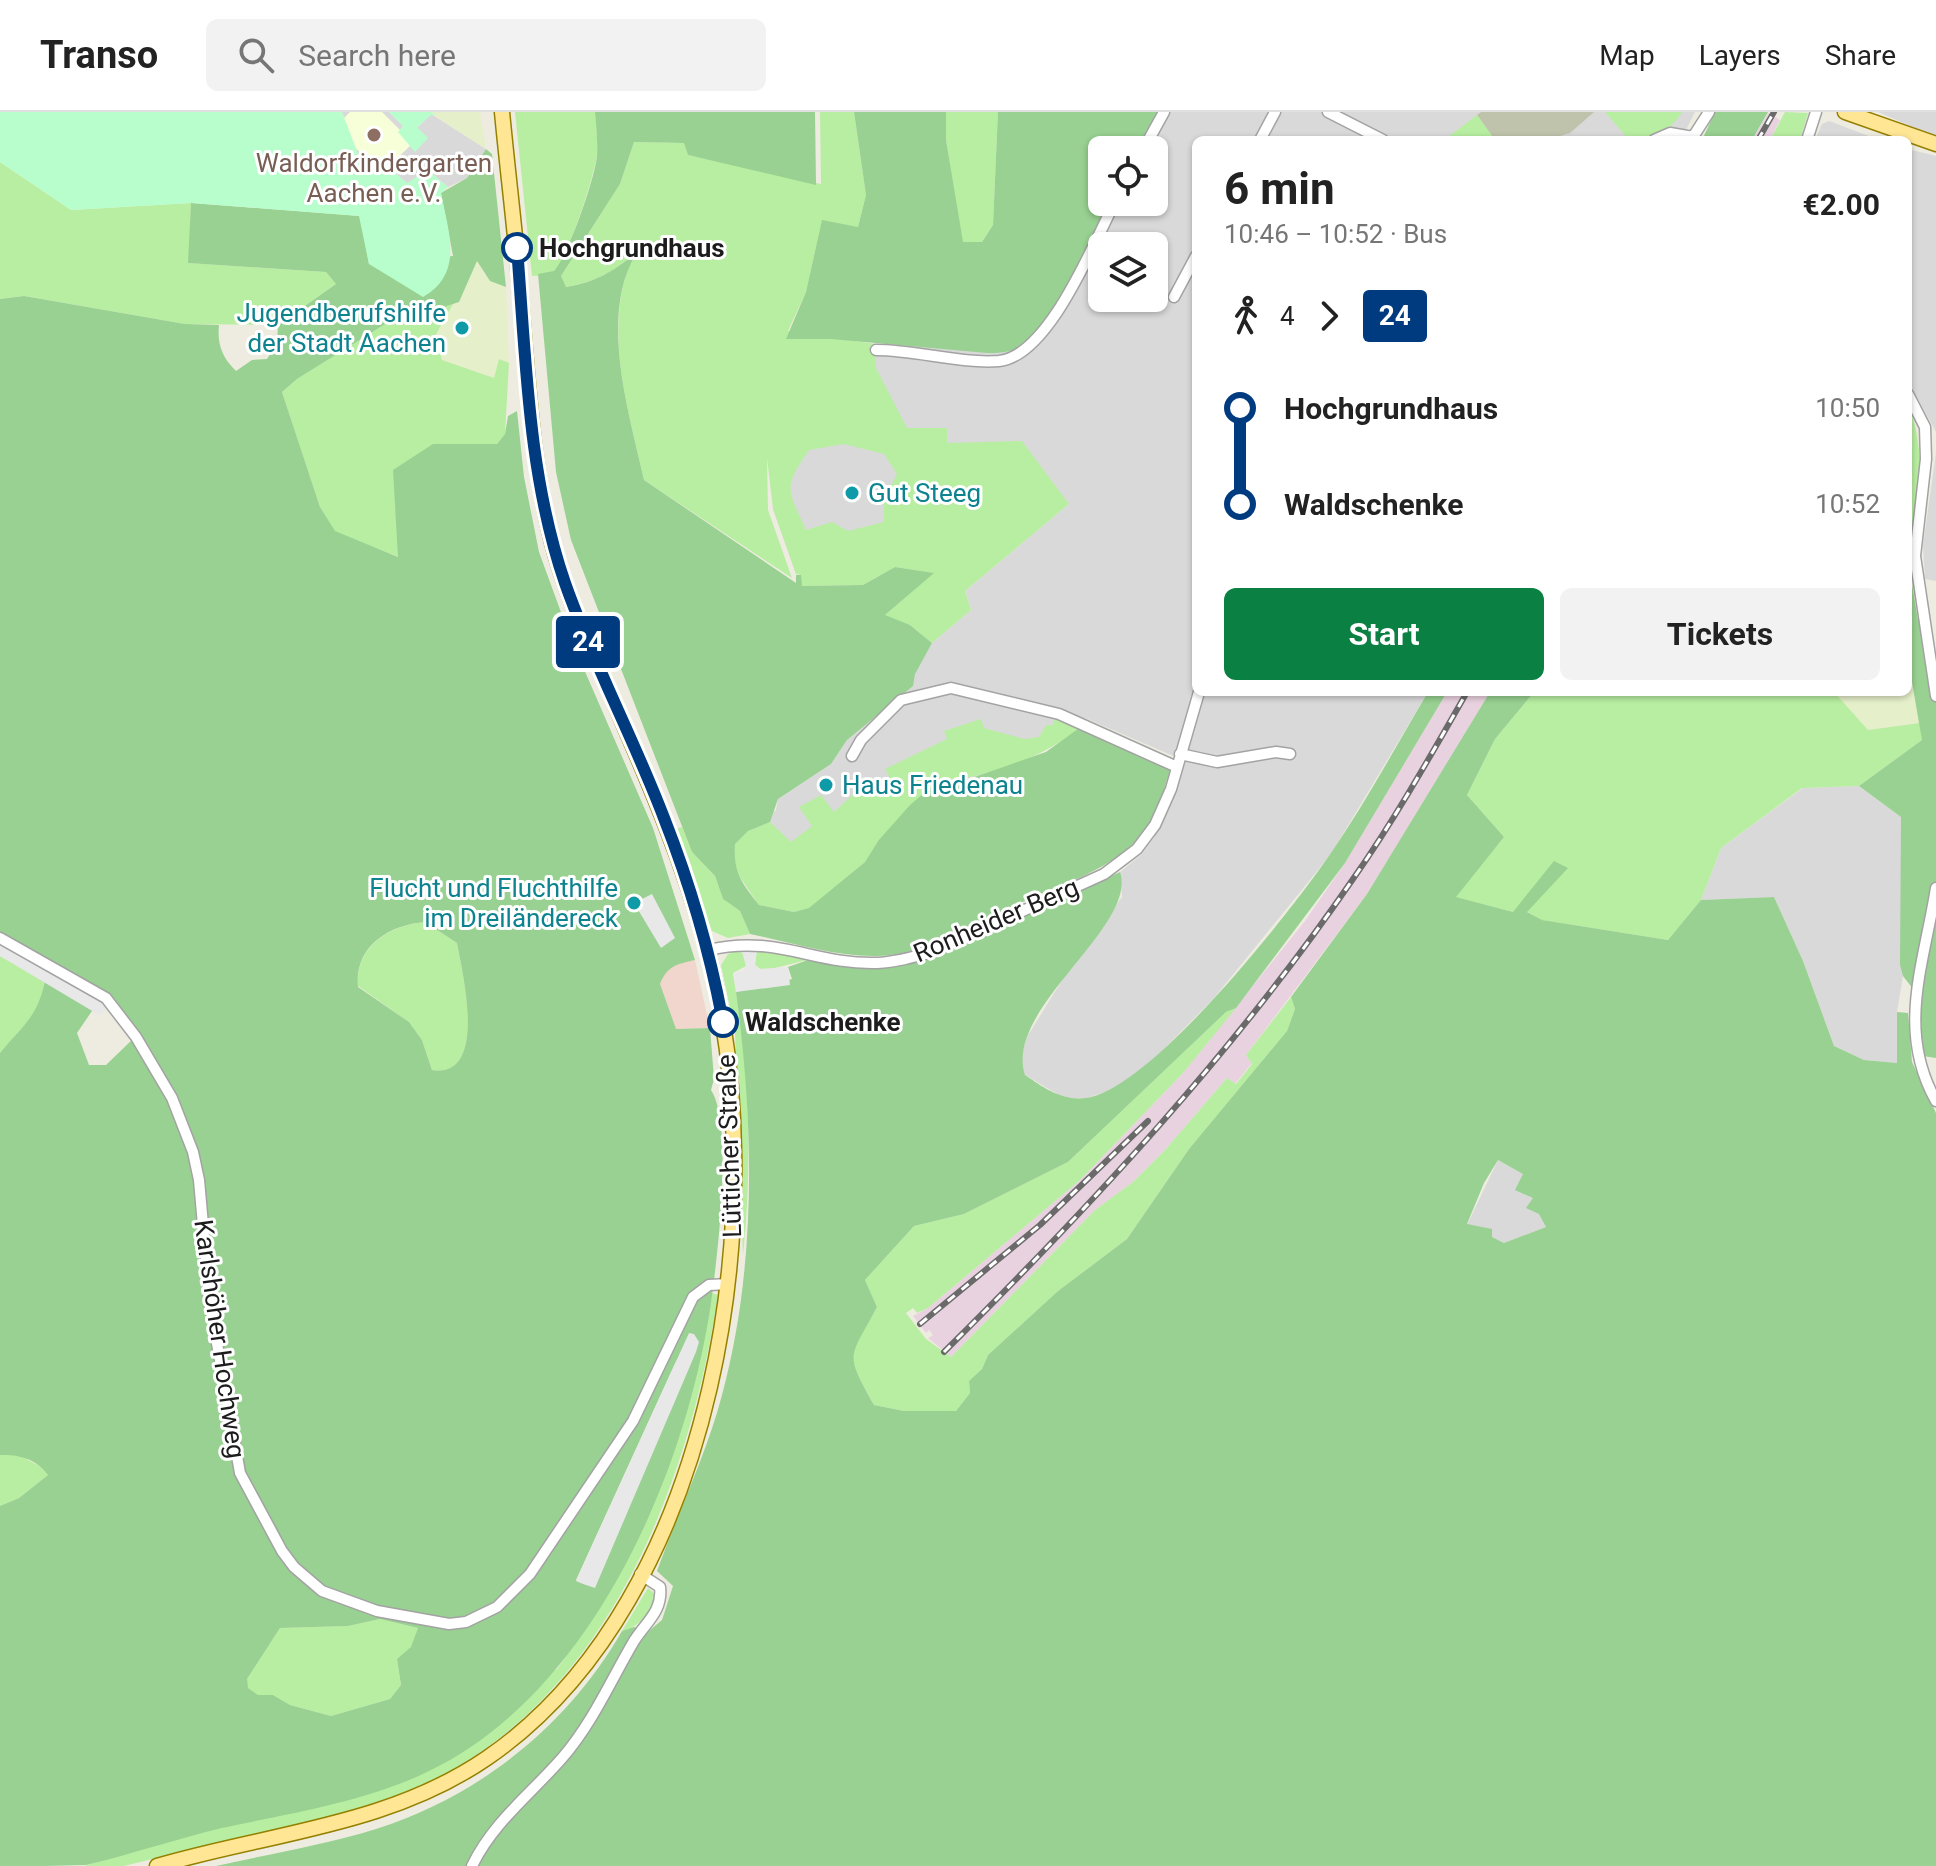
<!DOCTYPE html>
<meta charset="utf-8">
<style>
:root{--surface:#fff;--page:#f2f2f2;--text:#222;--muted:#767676;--line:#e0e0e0;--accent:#0b8043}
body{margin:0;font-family:Roboto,sans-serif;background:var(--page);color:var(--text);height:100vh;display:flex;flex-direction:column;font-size:30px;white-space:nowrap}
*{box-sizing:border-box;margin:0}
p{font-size:26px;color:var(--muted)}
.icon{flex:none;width:44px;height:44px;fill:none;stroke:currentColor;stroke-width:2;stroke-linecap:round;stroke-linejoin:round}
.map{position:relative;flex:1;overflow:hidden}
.details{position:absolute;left:1192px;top:24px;width:720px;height:560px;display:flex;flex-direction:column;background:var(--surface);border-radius:12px;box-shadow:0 2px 6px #0004}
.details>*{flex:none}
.badge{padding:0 16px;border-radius:6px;font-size:28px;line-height:52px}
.controls{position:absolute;left:1088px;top:24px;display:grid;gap:16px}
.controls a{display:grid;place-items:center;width:80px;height:80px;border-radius:12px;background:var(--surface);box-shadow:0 2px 6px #0004;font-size:40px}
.map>.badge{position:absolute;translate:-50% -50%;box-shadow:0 0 0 4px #fff}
.legs{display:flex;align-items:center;gap:12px;height:88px;padding:0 32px;font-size:26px}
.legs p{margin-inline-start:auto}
.head{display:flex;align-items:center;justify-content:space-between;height:136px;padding:0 32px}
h1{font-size:44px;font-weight:700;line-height:60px}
.cta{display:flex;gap:16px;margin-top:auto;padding:16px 32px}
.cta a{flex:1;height:92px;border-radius:12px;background:var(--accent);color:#fff;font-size:32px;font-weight:700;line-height:92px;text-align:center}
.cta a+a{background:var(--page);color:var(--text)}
ul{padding:0 32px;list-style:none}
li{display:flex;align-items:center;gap:28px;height:96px;font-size:30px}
li i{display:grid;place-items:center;width:12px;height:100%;margin:0 10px;background:currentColor}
li i::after{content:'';width:20px;height:20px;margin:-10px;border:6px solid;border-radius:50%;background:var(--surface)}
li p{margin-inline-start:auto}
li:first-child i{background:linear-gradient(#0000 50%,currentColor 0)}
li:last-child i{background:linear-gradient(currentColor 50%,#0000 0)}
header{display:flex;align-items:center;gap:48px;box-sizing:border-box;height:112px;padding:0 40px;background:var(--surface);border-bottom:2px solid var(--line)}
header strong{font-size:38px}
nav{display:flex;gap:44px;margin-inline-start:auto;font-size:28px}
.search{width:560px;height:72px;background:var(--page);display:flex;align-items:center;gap:20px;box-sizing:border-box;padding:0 28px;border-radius:12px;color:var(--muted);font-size:30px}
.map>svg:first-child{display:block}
.residential{fill:#dad9d9;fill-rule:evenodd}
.commercial{fill:#f1d6cd}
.industrial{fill:#e8d2df}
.education{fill:#f7ffd9}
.construction{fill:#bfc3ab}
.farmland{fill:#e5efc9}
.grass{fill:#b8eea1;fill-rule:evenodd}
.forest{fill:#98d191;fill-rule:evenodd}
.park{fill:#b8fecc}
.parking{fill:#e8e8e8}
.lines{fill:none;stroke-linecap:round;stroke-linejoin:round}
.minor-casing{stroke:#a3a3a3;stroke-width:13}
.major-casing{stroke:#948000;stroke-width:17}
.minor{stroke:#fff;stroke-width:10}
.major{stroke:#ffe695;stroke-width:14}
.rail-casing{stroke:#6a6a6a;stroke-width:6}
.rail{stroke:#fff;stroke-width:3;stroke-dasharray:9;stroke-linecap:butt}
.line-1-casing{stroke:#fff;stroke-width:18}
.line-1{stroke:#003b80;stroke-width:12}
.education-dot{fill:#8d6e63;stroke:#fff;stroke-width:3}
.stop-1-dot{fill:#fff;stroke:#003b80;stroke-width:4}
.culture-dot{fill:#0f9aa8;stroke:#fff;stroke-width:3}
.labels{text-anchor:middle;stroke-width:6;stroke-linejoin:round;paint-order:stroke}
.education-label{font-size:26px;fill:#785e54;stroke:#fff}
.stop-label{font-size:26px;font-weight:bold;fill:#1c1c1c;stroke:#fff;text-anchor:start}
.culture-label{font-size:26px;fill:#0d838f;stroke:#fff;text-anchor:end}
.street-label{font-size:26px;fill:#1c1c1c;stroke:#fff}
</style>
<header>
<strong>Transo</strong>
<div class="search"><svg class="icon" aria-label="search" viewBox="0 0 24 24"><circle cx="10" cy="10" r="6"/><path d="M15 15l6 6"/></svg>Search here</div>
<nav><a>Map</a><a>Layers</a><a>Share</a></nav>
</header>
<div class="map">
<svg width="1936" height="1754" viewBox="0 0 1936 1754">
<rect width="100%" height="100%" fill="#eeece0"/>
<path class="residential" d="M342,0H389L403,14L417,16L431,2L486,37L467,66L448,75L430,60L422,67L407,71L390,57L363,56Z
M1161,0H1695L1681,28H1196V580H1428L1331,742L1214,886L1158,943L1120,975L1087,986H1064L1025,963L1020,947L1027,925L1064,865L1122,785L1120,760L1141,743L1154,726L1185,649L1085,606L1082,614L878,729L735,732L776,698L778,687L831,652L847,628L900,584L932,531L971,498L965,479L1069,392L796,462L773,397L846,230L1007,240L1112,90H1154V38H1140ZM1102,134H1154V186H1102Z
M1878,0H1936V25Z
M1829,9L1832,10L1879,28H1815L1822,12Z
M1908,37L1936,44V320L1908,269Z
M1936,341V469L1925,467L1923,433Z
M1859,674L1901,705L1903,864L1897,900V951L1864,948L1834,934L1803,849L1774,785L1701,788L1721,736L1803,676Z
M1498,1048L1524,1062L1546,1115L1504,1131L1467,1113Z"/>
<path class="commercial" d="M695,848L710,916L676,917L659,872L665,860L675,852Z"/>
<path class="industrial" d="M1768,1L1780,8L1770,28H1752Z
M1447,580H1490L1367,782L1246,943L1252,951L1235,972L1227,966L1165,1038L1133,1070L1095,1098L951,1245L928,1226L933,1223L929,1218L926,1221L913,1204L928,1196L1080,1068L1183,961L1305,809L1345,751Z"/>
<path class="education" d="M350,0H382L413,31L381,62L335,15Z"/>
<path class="construction" d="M1481,0H1594L1570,21L1547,28H1495L1477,3Z"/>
<path class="farmland" d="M432,0H480L486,37L435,4Z
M477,148L485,163L506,175L509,251L499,247L494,266L442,248L435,224L453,192L459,190Z
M1908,547L1920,611L1868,618L1834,580H1908Z"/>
<path class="grass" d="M515,0H595C596,14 598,29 597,43C595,61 567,149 554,159C547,164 540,163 532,164Z
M820,0H854L866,83L858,115L822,109L806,180L788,219L875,232L876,256L907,316H947V331L1022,329L1069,392L965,479L971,498L932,531L910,513L884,504L933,461L895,455L863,473L801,474V463L796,462L773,397L767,346L768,398L792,466L644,368C628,296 601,213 634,142C612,161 595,170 565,175L561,164L620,72L634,30L685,31L688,43L821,72ZM844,332L884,342L897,362L884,389V410L848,419L832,410L806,418C787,376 783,376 809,338Z
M946,0H998L993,113L982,130L962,131L946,28Z
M1605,0H1682C1671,19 1651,28 1629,28Z
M1785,0L1808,1L1800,28H1770Z
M1477,3L1495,28H1444Z
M0,50L71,98L191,91L189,151L326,160L336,172L278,213L185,212L24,184L0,187Z
M453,192L435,224L442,248L494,266L499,247L509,251L505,322L497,332H433L399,445L335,420L320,395L282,280L297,267L411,196L417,202Z
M1908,296C1925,322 1926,427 1908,449Z
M1534,580H1834L1868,618L1920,611L1922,628L1859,674L1802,676L1721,736L1701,788L1668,828L1541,808L1526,799L1567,756L1513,800L1455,785L1504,725L1467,683L1495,627Z
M1055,604L1082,614C1043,646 988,666 938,669L878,729L865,750L810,796L794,800L759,793L733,755L735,732L748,719L770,710L791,730L812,714L799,695L821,683L834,700L858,678L884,685V678L893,672L885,657L947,627L944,619L981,607L984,616L1024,627L1039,625L1046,613H1053Z
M682,715L692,740L715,764L723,787L740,799L750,822L728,826L712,819L675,717Z
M425,810L457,831C462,859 489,967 432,958L422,928L409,910L358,874C355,835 389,813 425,810Z
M757,837L811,847L763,859L755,853Z
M738,838L743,842L746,854L733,861C749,955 753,1048 743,1143L735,920L721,853L728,842Z
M0,844L45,869C37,907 23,913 0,941Z
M1291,885L1295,897L1287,919L1189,1037L1127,1127L1058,1179L988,1243L982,1257L969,1269L970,1281L956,1299H904L874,1293C844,1239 848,1248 877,1195L865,1168L914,1114L964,1102L1068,1050L1226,900L1236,896L1183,961L1080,1068L928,1196L917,1201L913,1196L906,1201L926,1227L951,1245L1095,1098L1133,1070L1165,1038L1227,966L1236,972L1252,952L1246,943Z
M712,1181L718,1183C689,1376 604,1596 412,1678C322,1716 219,1729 124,1754H84L170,1728L557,1557C639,1448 693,1315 712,1181Z
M17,1342L43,1356L48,1363L19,1386L0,1394V1343Z
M648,1476L657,1484C653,1499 637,1517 622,1519Z
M380,1507L418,1516L412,1535L397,1547L401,1573L390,1587L331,1604L290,1593L273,1583H258L247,1576V1567L280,1516L348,1514Z"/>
<path class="forest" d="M595,0H815L816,73L688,43L684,31L634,30L620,72L561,164L566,175C596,170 613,160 637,140C598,203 629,300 644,368L796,471V463H801L802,474L863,473L895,455L934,461L885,503L910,513L932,531L915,562L913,574L847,628L831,652L778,687L770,710L748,719L735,732C733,761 742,771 759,793L794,800L809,796L865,750L878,729L910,693L938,669L969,667L1046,640L1082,614L1171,655C1163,682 1154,713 1133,732C1103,760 1063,772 1025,789C978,810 930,842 877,844C835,845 791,830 750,822L740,799L723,787L715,764L692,740L571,428L556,360L538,162L554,159C568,144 595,66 597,44C598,30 596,14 595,0Z
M854,0H946V28L963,130H982L993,113L998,0H1161L1140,38H1102V90H1112C1091,128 1057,210 1023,233C1012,241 999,241 987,241L831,227H786L806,180L822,108L858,115L866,83Z
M1715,0H1768L1752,28H1702Z
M486,37L492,42L506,175L490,169L477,149L459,190L422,202L411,196L297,267L282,280L320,395L335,419L398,445L393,358L433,332H497L505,322L508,304L517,299L524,365L539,440L570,525L653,716L695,848C677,852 667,854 660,872L676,917L710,916L714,967L711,978C734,1013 717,1147 711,1191C686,1361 592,1581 429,1659C366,1690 291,1701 222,1716C176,1727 132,1742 86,1753C60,1754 27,1754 0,1754V1394L19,1386L48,1363C37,1347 18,1342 0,1343V941C23,913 37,906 45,869L94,896L77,921L89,953H106L136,924L112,893L0,826V187L24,184L185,212L219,213C217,232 222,245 236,259L252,248L267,247L277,231L278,213L336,172L326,160L188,151L191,91L360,104L369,152L453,144L441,81L467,66ZM425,810L457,831C462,859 489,967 432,958L422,928L409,910L358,875C354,835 388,813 425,810ZM677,1247L595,1475L576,1468ZM380,1507L418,1516L411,1535L397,1547L401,1573L390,1587L331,1604L290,1593L273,1583H258L248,1576L247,1567L280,1516L348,1514Z
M1908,449L1918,508H1927L1936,552V946L1923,944L1920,886L1903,864L1900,853L1901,705L1859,674L1922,628L1908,547Z
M1428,580H1447L1345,751L1236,896L1226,900L1068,1050L964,1102L914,1114L865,1168L877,1195C849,1248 844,1239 874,1293L904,1299H956L970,1281L969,1269L982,1257L988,1243L1058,1179L1127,1127L1189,1037L1287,919L1295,897L1291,885L1367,782L1490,580H1534L1495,627L1467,683L1504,725L1456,785L1513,800L1554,749L1568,756L1527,800L1542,808L1668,828L1701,788L1774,785L1803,849L1834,934L1864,948L1897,951V900L1908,901L1912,950L1936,1001V1754H216C269,1742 324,1733 376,1717C480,1684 568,1613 622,1519L634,1515L650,1518L662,1508L673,1474L657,1459C678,1400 706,1344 722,1283C757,1153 754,1012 736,880L792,867L788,855L811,847L879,855L907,852L957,835L1120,760C1138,815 1003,897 1025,963C1044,976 1062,989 1086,986C1152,977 1292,798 1331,741C1366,690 1396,634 1428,580ZM1498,1048L1523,1062L1515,1078L1533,1086L1526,1096L1539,1102L1546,1115L1504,1131L1492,1125V1117L1467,1112L1484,1071Z"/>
<path class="park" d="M0,0H342L363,55L390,57L407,71L418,64L422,67L430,60L448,75L441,81C448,119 465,161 423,185L369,152L359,104L192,91L71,98L0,50Z
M389,0H432L435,4L431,3L417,15L428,26L415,40L398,20L403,14Z"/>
<path class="parking" d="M652,782L675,826L661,836L634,791Z
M0,826L112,893L99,903L0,844Z
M757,837L755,853L759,857L788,855L790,873L736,880L733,861L743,859L746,854L743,842L738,838Z
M689,1221L694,1222L699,1230L696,1240L595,1476L583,1472L576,1469Z"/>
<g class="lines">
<g class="minor-casing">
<path id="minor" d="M1328,0L1383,28
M1260,28L1275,0
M1654,28L1670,21L1693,25
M1691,28L1709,0
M1807,28L1816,0
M1143,38L1164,0
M1174,185L1196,144
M876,238C917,238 960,252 999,249C1049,244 1093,132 1115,90
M1908,282L1925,315L1926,347L1915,444L1936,584
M1180,642L1217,650L1276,640L1290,642
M852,644L861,628L901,588L951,576L1059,602L1177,655
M1936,776C1924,852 1896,918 1936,989
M0,826L106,886L136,925L172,986L193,1040L199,1068L210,1192L240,1361L282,1439L294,1455L322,1479L377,1499L449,1512L466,1510L497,1495L530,1462L633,1309L693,1185L709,1173L729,1172
M708,838C777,822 814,853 877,851C896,850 914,845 932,840L1104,762L1137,737L1155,713L1171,677L1199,580
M472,1754C493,1710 532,1681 563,1645C593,1610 611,1568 634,1529C646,1510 663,1499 660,1475L640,1462"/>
</g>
<g class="major-casing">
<path id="major" d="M1845,0L1936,32
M157,1754C269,1721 388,1714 487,1646C718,1488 777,1087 706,834C684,752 651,675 617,597C594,542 567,488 552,430C532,351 528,270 521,189C516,126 508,63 502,0"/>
</g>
<use href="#minor" class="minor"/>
<use href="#major" class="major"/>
<g class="rail-casing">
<path id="rail" d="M1758,28L1774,0
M920,1212L1040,1113L1148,1009
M944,1240C1092,1093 1235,939 1353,767C1395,707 1431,643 1467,580"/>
</g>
<use href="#rail" class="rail"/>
</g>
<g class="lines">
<g class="line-1-casing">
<path id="line-1" d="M517,136C526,248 528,364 565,471C593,551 634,627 664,706C690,772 710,840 723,910"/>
</g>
<use href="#line-1" class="line-1"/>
</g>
<circle class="education-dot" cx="374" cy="23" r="8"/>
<g class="stop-1-dot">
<circle cx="517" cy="136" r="14"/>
<circle cx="723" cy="910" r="14"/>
</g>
<g class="culture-dot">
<circle cx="462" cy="216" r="8"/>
<circle cx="852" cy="381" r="8"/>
<circle cx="826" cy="673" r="8"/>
<circle cx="634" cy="791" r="8"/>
</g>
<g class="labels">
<g class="education-label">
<text x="374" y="60">Waldorfkindergarten<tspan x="374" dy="30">Aachen e.V.</tspan></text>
</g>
<g class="stop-label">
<text x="539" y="145">Hochgrundhaus</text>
<text x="745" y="919">Waldschenke</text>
</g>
<g class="culture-label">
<text x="446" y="210">Jugendberufshilfe<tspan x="446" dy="30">der Stadt Aachen</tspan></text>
<text x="868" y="390" text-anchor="start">Gut Steeg</text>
<text x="842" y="682" text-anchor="start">Haus Friedenau</text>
<text x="618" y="785">Flucht und Fluchthilfe<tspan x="618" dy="30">im Dreiländereck</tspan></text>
</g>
<g class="street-label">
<text transform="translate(996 808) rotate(-23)" y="9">Ronheider Berg</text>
<text transform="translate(729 1034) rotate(-92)" y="9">Lütticher Straße</text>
<text transform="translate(220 1227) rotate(82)" y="9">Karlshöher Hochweg</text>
</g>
</g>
</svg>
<div class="controls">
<a><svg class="icon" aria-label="locate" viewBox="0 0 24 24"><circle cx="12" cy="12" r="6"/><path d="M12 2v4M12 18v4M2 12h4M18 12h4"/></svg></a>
<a><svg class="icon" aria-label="layers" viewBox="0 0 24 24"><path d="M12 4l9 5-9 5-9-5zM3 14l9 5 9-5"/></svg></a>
</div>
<b class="badge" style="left:588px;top:530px;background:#003b80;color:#fff">24</b>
<section class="details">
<div class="head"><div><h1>6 min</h1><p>10:46 – 10:52 · Bus</p></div><b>€2.00</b></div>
<div class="legs"><svg class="icon" aria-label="walk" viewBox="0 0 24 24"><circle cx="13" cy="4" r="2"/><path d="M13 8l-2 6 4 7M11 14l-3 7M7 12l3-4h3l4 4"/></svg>4<svg class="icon" aria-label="forward" viewBox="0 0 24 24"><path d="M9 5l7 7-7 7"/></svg><b class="badge" style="background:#003b80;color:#fff">24</b></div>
<ul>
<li><i style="color:#003b80"></i><b>Hochgrundhaus</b><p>10:50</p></li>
<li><i style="color:#003b80"></i><b>Waldschenke</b><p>10:52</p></li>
</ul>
<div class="cta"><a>Start</a><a>Tickets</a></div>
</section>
</div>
